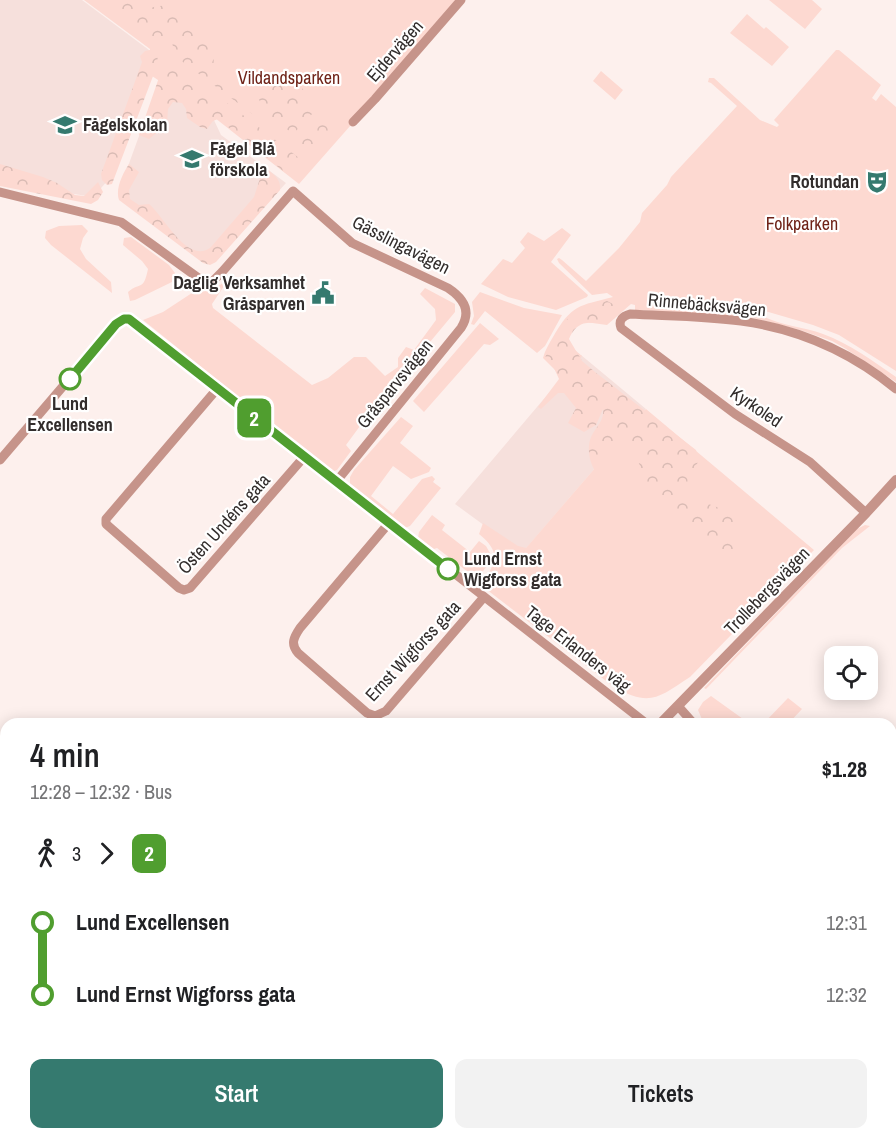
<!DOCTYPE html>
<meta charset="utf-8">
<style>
:root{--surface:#fff;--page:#f2f2f2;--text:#202124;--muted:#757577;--accent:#357a6f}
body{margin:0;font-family:"Archivo Narrow",sans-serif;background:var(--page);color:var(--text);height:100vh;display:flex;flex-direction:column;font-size:22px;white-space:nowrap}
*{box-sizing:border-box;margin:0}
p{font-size:20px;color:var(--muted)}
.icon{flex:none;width:33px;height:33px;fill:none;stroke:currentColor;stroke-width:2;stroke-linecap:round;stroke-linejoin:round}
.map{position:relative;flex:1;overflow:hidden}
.drawer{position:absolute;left:0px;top:718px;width:897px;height:422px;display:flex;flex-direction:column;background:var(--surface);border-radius:18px 18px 0 0;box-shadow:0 3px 15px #0003}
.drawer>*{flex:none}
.badge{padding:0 12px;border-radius:9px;font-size:21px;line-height:39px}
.buttons{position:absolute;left:824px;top:646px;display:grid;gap:12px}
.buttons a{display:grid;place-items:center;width:54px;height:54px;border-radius:12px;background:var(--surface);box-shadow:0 3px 15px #0003;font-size:30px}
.map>.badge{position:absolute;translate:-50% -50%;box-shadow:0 0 0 3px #fff}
.legs{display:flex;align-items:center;gap:9px;height:66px;padding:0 30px;font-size:20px}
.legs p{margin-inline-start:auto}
.summary{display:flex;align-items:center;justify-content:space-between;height:102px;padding:0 30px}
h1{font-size:33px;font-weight:600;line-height:45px}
.cta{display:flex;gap:12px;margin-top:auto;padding:12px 30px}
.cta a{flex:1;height:69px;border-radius:12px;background:var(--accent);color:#fff;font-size:24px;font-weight:600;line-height:69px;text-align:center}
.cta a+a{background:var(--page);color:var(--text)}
ul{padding:0 30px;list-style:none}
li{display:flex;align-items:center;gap:21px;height:72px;font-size:22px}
li i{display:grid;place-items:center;width:9px;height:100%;margin:0 8px;background:currentColor}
li i::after{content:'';width:15px;height:15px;margin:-8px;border:4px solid;border-radius:50%;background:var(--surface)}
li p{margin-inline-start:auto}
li:first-child i{background:linear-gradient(#0000 50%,currentColor 0)}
li:last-child i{background:linear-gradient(currentColor 50%,#0000 0)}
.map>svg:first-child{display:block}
.built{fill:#f6e0dc}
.green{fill:#fdd9d1}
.forest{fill:url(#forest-crowns)}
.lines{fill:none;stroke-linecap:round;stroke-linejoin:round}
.minor{stroke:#c6948a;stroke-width:9}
.tertiary{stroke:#c6948a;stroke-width:10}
.line-1-casing{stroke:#fff;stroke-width:14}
.line-1{stroke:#509e2f;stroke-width:9}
.stop-1-dot{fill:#fff;stroke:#509e2f;stroke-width:3}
.labels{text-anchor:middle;stroke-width:4.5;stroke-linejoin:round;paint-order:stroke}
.street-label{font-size:18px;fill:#322d2c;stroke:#fff}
.park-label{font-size:18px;fill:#6f2318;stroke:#fff}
.poi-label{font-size:18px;font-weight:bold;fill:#322d2c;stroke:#fff;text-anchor:start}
.stop-label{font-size:18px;font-weight:bold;fill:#322d2c;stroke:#fff}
</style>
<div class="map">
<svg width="896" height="1139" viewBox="0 0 896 1139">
<defs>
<pattern id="forest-crowns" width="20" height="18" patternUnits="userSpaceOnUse" patternTransform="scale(1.5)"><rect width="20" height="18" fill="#fdd9d1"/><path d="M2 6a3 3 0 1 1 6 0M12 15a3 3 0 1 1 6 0" fill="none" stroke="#d9bbb4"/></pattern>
</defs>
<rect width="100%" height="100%" fill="#fdf0ed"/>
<path class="built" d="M0,0H82L149,50L110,178L93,197L0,182Z
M159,81L213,118L221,135L286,183L217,259L204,262L119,191Z
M581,355L646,409L522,553L455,504Z"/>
<path class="green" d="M84,0H461L299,184L215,118L149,74L150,49Z
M769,0H812L822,9L805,29Z
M747,14L764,29L766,27L789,47L772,66L730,33Z
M836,50H839L881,85L872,98L876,101L881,94L896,107V371L839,335L813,325L765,311L753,310C772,325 801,326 823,334C850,344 873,361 896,377V382L846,349L832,341L800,330L750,317L635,310V305L631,304L607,325L578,321L563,340L582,356L563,378L543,358C545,350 549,344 553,337C572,304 579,306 613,297L607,293L592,295L559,263L557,259L559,258L562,260L586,281L619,248L640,222L642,213L667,185L671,177L737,106L711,83L708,82L709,78H714L760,120L777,127L779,125L774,120Z
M601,71L623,90L615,100L593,81Z
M82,225L88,231L83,238L80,249L86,259L111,282L112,293L51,245L45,238L46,231L59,226Z
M562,228L571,235L551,262L588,295L587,297L556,310L508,297L481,284L503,259L512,263L525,248L520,242L528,232L544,241Z
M131,237L169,265L175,273L174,281L135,300L130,301L128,292C141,281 143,292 148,269L142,261L123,245L124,238Z
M224,282L226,283L212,304L213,308L312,385L328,378L354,357H366L385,376L398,367V358L406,347L414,350L436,320L435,309L420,294L425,288L455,304V312L360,426L346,445L351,451L337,470L332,472L143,320L163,312L195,291H212Z
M480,292L524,308L562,315L545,346L537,353L485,311L474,325L471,324L474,316L472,302Z
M480,323L499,339L490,345L484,344L424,412L413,401Z
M646,409L814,550L690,677C658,698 650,707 614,687L482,586V583C497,562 501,552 479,534L483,523L518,546L526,548Z
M401,417L413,426L400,443L431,468L429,472L411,479L393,466L371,496L393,514L422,479L432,476L435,479L433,482L441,488L410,526L405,528L350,484V477L354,470Z
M432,515L445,525L442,530L470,552L479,541L486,546L491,555L490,562L477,579L437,548L434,549L418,538L419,532Z
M865,525L870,526L842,548L706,689L704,688L857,529Z
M711,696L750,724H704L698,710L703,702Z
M788,698L802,709L788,724H763Z"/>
<path class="forest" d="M114,0H141L148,8L172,4L181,12L180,20L163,43L159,44L114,8Z
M192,20C198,24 205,27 209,32C215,40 215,68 211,77L288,136L294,138C307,127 320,105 334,129L311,155H307L175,56L172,42L187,22Z
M154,49L157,53L158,63L112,184L107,185L102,180L101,174L137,76L142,62L140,56L145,51Z
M167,61H171L184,70L303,161L304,165L293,177L287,174L218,119L213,121L207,129L200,127L187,118L186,109L182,103L173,102L168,109L167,124L149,139L139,135L163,66Z
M287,72C309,86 301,97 314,112L295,132C274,130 240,89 268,74C273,72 281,72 287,72Z
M0,164L43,177L57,183L75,195L84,196L98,182L103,192L98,200L91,204L0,186Z
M129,164L139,172L129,190L130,199L139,205L149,204C163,215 188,266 211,247L254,197L262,172L267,169C275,176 281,179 280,190L216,262L210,265L203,263L119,200C115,189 123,173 129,164Z
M607,301L617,306L615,318C596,330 581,312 569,339L582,361L595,372L696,450L699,461L688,476L687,490L695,499L722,509L736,519L735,543L739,549L738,555L729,557L714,546L672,506L647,499L643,474L630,440L624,439L596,472C590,465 587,450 590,440C593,429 605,422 603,409L596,425L584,432L568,423L576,408L564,393H558L541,409L538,407L559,379L553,366L545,358C558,323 570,309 607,301Z"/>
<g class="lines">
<path class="minor" d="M353,122L375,99L461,0
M0,192L121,222L204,282L213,281L222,272L293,191L352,243L448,288C463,298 472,311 461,328L336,482
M217,389L106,519V524L114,531L179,588L184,590L190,588L304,457
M0,460L112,329L121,321L129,319L647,724
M866,513L810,462L735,414L621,328C618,320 623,316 630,314C667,316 705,316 741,321C799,329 851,352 896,389
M389,523L300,628C294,637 290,644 298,653L367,713L375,716L386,711L484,597
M678,706L694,724
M891,887L896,891
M0,1086L6,1089
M109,1134L118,1139
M192,1134L194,1139
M537,1134L540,1139
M646,1134L648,1139"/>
<path class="tertiary" d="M660,724L866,513L896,480
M277,1139L282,1134"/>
</g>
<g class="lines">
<g class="line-1-casing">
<path id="line-1" d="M70,379L116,324L124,319H129L448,569"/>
</g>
<use href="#line-1" class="line-1"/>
</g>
<defs>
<g id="school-bare" transform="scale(1.8)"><path d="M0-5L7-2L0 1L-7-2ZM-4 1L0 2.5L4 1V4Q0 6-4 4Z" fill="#357a6f" stroke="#fff" stroke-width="2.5" paint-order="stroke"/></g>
<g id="theatre-bare" transform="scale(1.8)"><path d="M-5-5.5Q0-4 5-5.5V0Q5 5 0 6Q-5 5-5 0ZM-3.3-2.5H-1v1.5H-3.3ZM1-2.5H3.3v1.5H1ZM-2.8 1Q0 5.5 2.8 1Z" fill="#357a6f" stroke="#fff" stroke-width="2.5" paint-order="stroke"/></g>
<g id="civic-bare" transform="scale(1.8)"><path d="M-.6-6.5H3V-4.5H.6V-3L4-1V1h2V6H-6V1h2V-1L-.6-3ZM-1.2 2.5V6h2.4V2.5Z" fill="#357a6f" stroke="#fff" stroke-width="2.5" paint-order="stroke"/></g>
</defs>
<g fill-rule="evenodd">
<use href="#school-bare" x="65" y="125"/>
<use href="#school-bare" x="192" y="159"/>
<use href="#theatre-bare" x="877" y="182"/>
<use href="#civic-bare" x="323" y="293"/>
</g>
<g class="stop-1-dot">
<circle cx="70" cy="379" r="10"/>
<circle cx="448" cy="569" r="10"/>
</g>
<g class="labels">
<g class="street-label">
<text transform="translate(395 51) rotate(-49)" y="6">Ejdervägen</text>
<text transform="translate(401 245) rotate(27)" y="6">Gässlingavägen</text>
<text transform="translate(707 305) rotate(5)" y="6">Rinnebäcksvägen</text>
<text transform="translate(395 384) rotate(-51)" y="6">Gråsparvsvägen</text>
<text transform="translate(756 407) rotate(34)" y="6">Kyrkoled</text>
<text transform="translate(224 524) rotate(-48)" y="6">Östen Undéns gata</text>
<text transform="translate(767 591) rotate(-46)" y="6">Trollebergsvägen</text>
<text transform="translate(578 649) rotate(38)" y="6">Tage Erlanders väg</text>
<text transform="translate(413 651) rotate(-47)" y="6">Ernst Wigforss gata</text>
</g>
<g class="park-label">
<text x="289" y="84">Vildandsparken</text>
<text x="802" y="230">Folkparken</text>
</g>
<g class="poi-label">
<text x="83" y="131">Fågelskolan</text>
<text x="210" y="155">Fågel Blå<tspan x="210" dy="21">förskola</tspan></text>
<text x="859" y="188" text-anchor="end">Rotundan</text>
<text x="305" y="289" text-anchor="end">Daglig Verksamhet<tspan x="305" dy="21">Gråsparven</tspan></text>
</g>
<g class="stop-label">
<text x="70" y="410">Lund<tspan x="70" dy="21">Excellensen</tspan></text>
<text x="464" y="565" text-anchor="start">Lund Ernst<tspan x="464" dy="21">Wigforss gata</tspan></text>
</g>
</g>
</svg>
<div class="buttons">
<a><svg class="icon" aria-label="locate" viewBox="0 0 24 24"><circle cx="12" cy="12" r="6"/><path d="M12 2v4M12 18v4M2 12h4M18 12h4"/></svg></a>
</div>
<b class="badge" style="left:254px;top:418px;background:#509e2f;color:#fff">2</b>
<section class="drawer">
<div class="summary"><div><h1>4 min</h1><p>12:28 – 12:32 · Bus</p></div><b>$1.28</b></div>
<div class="legs"><svg class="icon" aria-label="walk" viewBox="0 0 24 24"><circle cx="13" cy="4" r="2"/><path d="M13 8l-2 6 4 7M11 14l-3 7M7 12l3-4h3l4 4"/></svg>3<svg class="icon" aria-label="forward" viewBox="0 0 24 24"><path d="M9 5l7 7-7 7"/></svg><b class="badge" style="background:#509e2f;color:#fff">2</b></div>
<ul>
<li><i style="color:#509e2f"></i><b>Lund Excellensen</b><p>12:31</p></li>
<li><i style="color:#509e2f"></i><b>Lund Ernst Wigforss gata</b><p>12:32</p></li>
</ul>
<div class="cta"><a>Start</a><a>Tickets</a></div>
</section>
</div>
